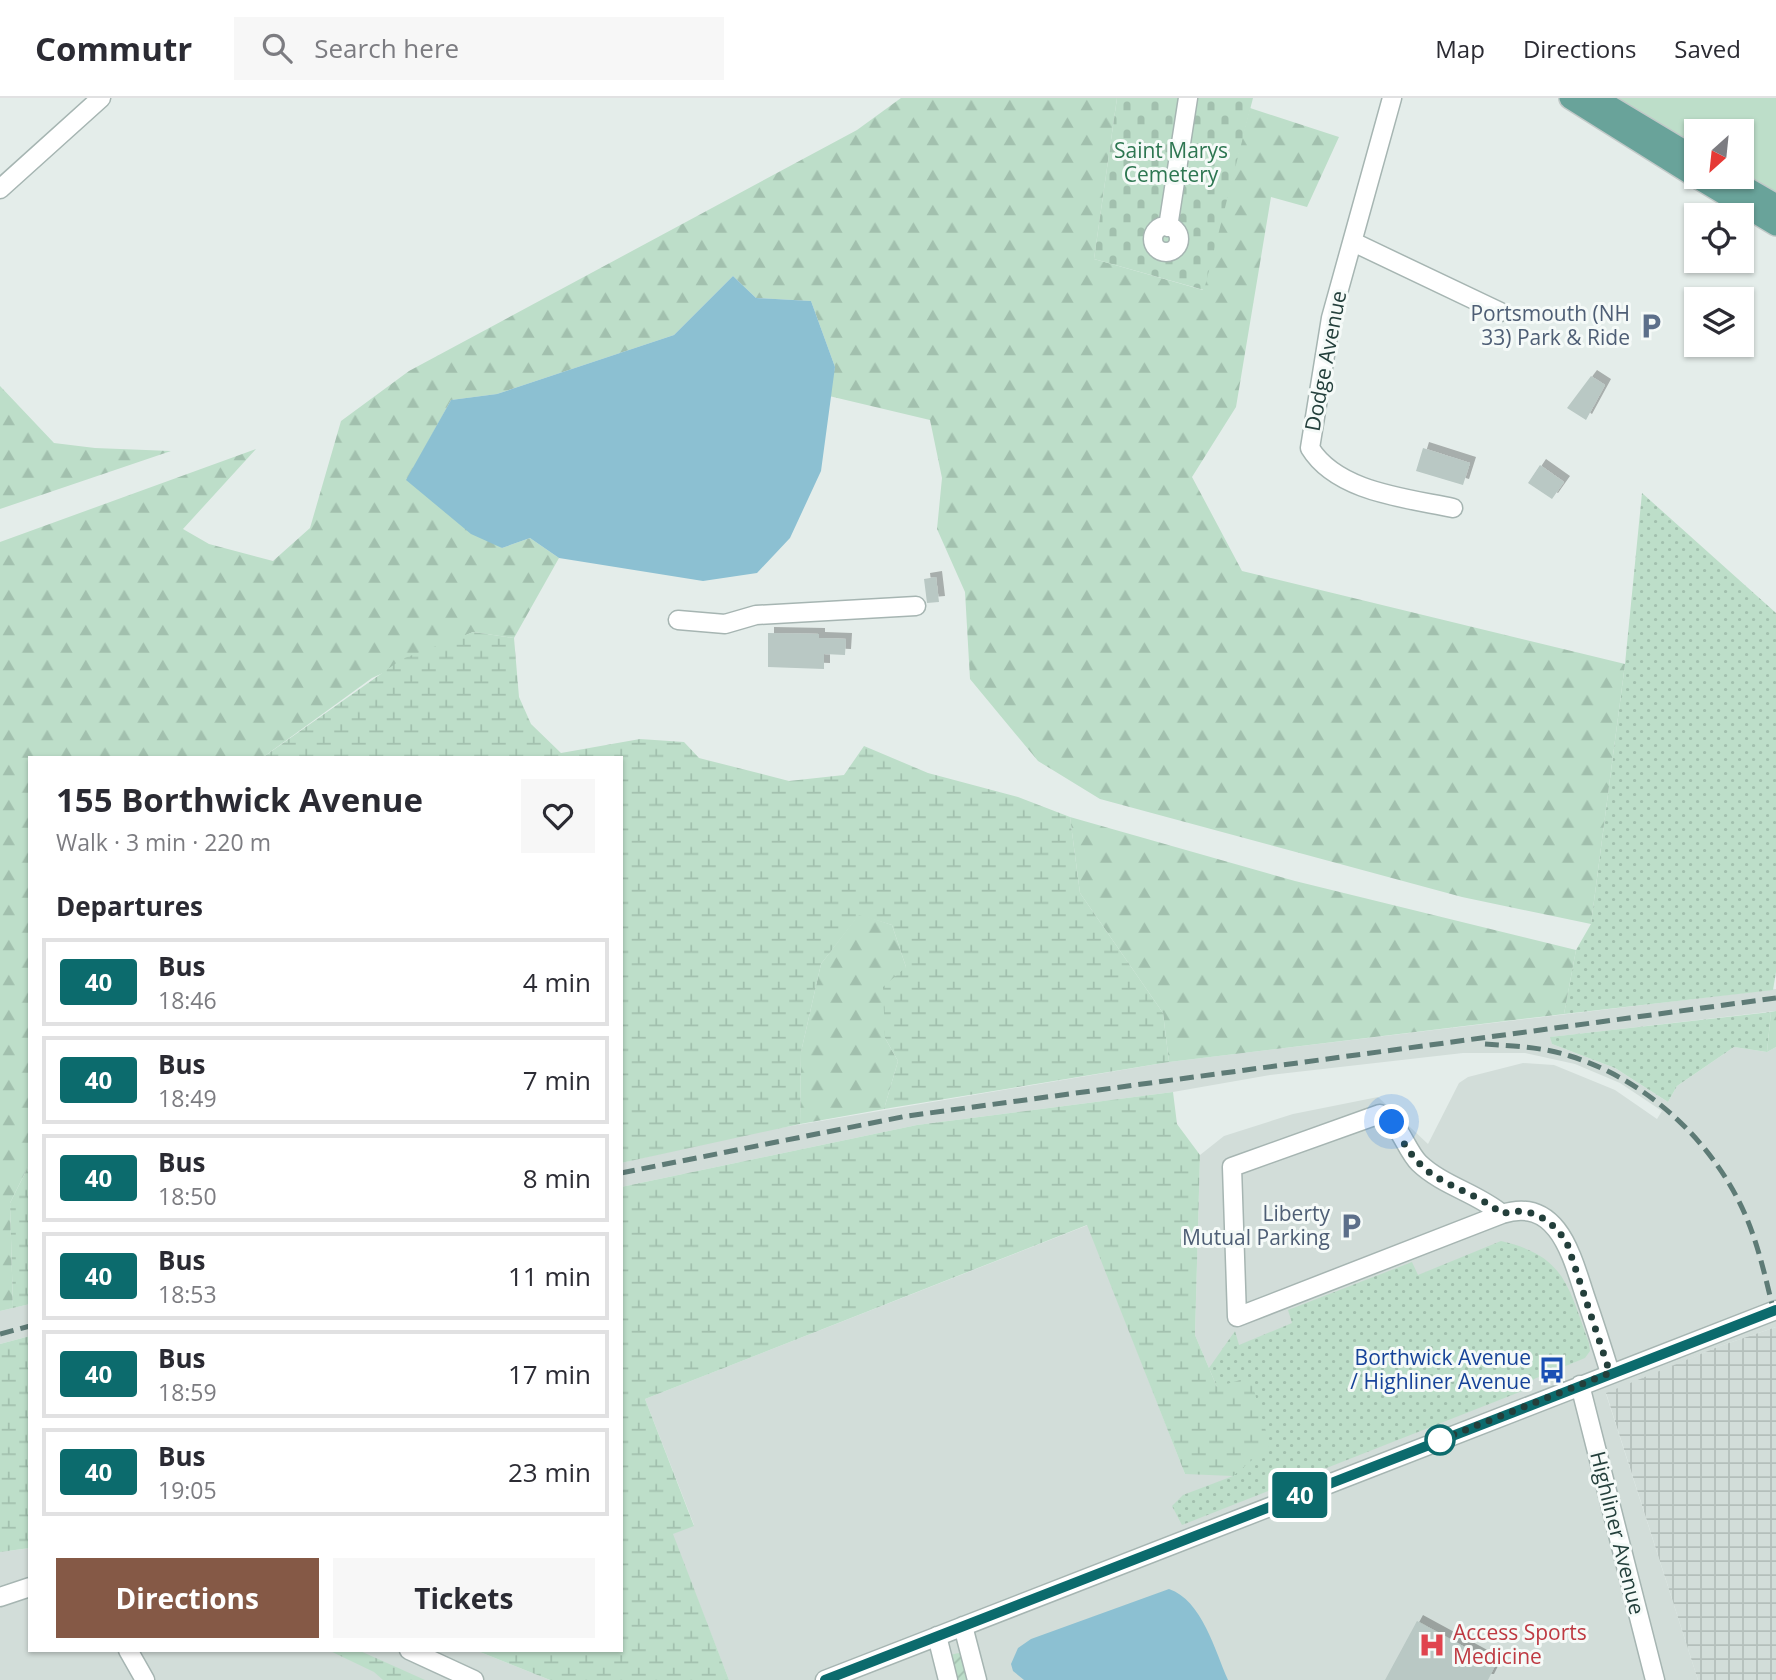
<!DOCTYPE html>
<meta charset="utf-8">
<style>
:root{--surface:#fff;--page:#f7f7f7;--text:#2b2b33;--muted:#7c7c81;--line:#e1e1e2;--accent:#855946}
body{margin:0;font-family:"Open Sans",sans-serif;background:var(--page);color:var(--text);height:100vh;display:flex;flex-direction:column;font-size:26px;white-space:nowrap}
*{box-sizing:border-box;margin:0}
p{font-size:23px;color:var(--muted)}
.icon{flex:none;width:38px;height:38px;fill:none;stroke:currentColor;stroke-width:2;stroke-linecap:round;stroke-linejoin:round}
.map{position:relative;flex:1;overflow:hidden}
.panel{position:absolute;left:28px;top:658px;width:595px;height:896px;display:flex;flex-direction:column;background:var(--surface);border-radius:0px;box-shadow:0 2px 5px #0004}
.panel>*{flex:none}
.badge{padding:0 14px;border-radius:5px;font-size:24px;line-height:46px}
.needle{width:46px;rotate:207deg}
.buttons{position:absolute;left:1684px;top:21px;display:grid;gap:14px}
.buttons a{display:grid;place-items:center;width:70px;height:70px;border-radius:0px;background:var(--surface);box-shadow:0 2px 5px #0004;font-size:35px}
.you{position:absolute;width:35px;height:35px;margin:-18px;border:5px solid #fff;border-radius:50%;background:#1a73e8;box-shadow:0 0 0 10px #1a73e833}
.map>.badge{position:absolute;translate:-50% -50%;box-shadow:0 0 0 4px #fff}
h2{padding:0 28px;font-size:26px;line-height:63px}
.round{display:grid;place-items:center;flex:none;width:74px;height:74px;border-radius:0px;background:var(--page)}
.summary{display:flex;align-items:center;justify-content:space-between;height:119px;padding:0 28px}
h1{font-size:33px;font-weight:700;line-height:52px}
.cta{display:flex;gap:14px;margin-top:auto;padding:14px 28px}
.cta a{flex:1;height:80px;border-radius:0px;background:var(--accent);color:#fff;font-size:28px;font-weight:700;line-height:80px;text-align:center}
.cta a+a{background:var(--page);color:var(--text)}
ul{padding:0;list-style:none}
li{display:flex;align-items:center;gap:21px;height:88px;margin:0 14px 10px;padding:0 14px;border:4px solid var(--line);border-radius:0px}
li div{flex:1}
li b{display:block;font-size:26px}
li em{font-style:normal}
li .badge{min-width:77px;font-weight:700;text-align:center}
header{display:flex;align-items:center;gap:42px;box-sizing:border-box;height:98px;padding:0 35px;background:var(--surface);border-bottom:2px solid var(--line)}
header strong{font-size:33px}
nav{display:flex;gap:38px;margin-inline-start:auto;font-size:24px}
.search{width:490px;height:63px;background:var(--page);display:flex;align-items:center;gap:18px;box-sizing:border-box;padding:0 24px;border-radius:0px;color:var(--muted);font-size:26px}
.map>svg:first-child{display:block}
.built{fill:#d2ddd9}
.industrial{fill:url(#industrial-grid)}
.grass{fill:url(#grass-dots)}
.forest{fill:url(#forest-firs)}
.wetland{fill:url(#wetland-marsh)}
.cemetery{fill:url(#cemetery-stones)}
.park{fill:#bddec9}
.garden{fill:url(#garden-furrows)}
.water{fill:#8cc0d2}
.building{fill:#b9c8c4;filter:url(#shadow)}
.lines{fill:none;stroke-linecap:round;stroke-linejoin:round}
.minor-casing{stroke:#a6b5b2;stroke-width:21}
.major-casing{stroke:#c1c9c8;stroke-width:24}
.minor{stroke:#fff;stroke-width:18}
.major{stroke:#69a39a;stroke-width:21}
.rail{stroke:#5e7b76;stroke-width:5;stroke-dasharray:14 7;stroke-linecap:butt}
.line-casing{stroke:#fff;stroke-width:16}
.line{stroke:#0c6b6d;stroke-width:10}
.walk{stroke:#233f3b;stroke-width:7;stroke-dasharray:0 12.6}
.stop-dot{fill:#fff;stroke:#0c6b6d;stroke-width:3.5}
.labels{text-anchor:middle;stroke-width:6;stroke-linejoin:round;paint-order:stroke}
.park-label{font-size:21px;fill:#2d7651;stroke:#f5faf8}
.service-label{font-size:21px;fill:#4e5e75;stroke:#f5faf8;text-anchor:end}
.street-label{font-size:21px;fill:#233f3b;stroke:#f5faf8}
.transit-label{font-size:21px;fill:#164399;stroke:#f5faf8;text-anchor:end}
.health-label{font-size:21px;fill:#be3a42;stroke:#f5faf8;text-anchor:start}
</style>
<header>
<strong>Commutr</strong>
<div class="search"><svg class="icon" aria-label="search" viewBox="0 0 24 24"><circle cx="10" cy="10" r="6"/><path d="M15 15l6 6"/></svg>Search here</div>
<nav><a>Map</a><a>Directions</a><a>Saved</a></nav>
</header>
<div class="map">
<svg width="1776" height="1582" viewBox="0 0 1776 1582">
<defs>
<pattern id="industrial-grid" width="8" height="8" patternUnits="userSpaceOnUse" patternTransform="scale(1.75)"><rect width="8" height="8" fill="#d2ddd9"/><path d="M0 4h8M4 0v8" fill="none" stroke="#b4bfbb"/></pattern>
<pattern id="grass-dots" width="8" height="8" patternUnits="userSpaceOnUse" patternTransform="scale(1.75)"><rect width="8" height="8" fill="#bddec9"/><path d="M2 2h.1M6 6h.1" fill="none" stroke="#a2c0ae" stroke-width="1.8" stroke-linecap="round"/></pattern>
<pattern id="forest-firs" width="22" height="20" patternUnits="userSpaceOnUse" patternTransform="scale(1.75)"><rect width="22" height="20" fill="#bddec9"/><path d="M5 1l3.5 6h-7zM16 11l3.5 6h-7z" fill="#a2c0ae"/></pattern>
<pattern id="wetland-marsh" width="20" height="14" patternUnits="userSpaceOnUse" patternTransform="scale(1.75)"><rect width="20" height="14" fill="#bddec9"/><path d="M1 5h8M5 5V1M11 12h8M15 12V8" fill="none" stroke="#a2c0ae"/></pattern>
<pattern id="cemetery-stones" width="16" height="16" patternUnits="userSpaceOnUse" patternTransform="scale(1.75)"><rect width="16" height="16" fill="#bddec9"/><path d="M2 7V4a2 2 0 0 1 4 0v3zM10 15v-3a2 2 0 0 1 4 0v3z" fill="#a2c0ae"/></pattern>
<pattern id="garden-furrows" width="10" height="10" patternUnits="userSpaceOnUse" patternTransform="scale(1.75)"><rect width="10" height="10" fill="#bddec9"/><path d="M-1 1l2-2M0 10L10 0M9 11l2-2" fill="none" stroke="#a2c0ae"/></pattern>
<filter id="shadow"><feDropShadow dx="6" dy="-6" stdDeviation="0" flood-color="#0004"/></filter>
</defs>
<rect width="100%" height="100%" fill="#e4edea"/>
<path class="built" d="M1776,891V913L1551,939L1552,946L1615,970L1668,1004L1677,988L1734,949L1767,954L1776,949V1229L1720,1248L1606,1296L1698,1582H729L672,1436L694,1427L645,1301L1088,1127L1185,1376L1249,1279L1217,1289L1195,1237L1200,1057L1224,1038L1293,1016L1378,999L1428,1046L1459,985L1468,979L1523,965L1554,967L1615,992L1657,1021L1662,1013L1620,985L1575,966L1525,955H1463L1270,977L1173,994L917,1027L621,1089V1065L744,1036L1169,964Z
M30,1206V1238L0,1246V1213Z
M30,1450V1552H475L550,1582H0V1454Z"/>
<path class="industrial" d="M1776,1229V1582H1698L1606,1295L1720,1248Z"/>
<path class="grass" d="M1642,395L1776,515V874L1773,892L1564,916L1576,852L1591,826L1625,566Z
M1771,914L1767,954L1734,949L1677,988L1668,1004L1615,970L1552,946L1550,939Z
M1501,1143C1566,1158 1568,1189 1589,1245L1590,1253L1585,1260L1534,1281L1527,1291L1182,1427L1172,1408L1183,1397L1233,1378L1217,1289L1209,1270L1235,1233L1239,1247L1292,1225L1288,1212L1412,1164L1418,1177Z"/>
<path class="forest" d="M901,0H1117L1094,161L1203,192L1250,10L1339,39L1307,109L1271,99L1236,309L1192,379L1242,473L1625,566L1591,826L1462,799L1100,701L1038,663L970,581L965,494L937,431L942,380L930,322L829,298L835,269L811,203L756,200L733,178L674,237L497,296L451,302L407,382L502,450L530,440L559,460L514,540L473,534L372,580L262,660H30V1065L10,1105L13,1210L0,1213V444L256,351L183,431L209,446L273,463L310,430L341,323L409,273L857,32Z
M0,288L54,345L95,350L171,353L0,411Z
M1070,719L1295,783L1576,852L1564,916L1169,964L1163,915L1080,795Z
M859,816L892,827L906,869L885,940L898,963L884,1011L800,1026L801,954L821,866Z
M1776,913V949L1767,954L1771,914Z"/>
<path class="wetland" d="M473,534L514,540L519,599L531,626L561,655L640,641L684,644L699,660L789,683L844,677L864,648L928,675L1018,699L1070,719L1080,795L1163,915L1169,964L884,1011L898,963L885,940L883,889L906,869L892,827L859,817L821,866L801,954L800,1026L621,1065V660H262L402,561Z
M1173,994L1177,1026L1200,1057L1195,1237L1217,1289L1250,1279L1270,1347L1233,1378L1185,1376L1087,1127L645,1301L694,1428L673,1436L729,1582H550L475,1552H621V1089L917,1027Z
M30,1065V1206L13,1210L10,1105Z
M30,1238V1450L0,1454V1246Z
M328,1552H358L425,1582H383L374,1574Z"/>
<path class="cemetery" d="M1117,0H1253L1204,192L1094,161Z"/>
<path class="park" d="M1572,0H1776V109L1741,79V33H1696V66Z"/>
<path class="garden" d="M963,1554L971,1582H956L950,1557Z"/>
<path class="water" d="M733,178L756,200L811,203L835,269L821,373L790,440L757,475L703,483L559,460L530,440L502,450L471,436L406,382L451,302L497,296L674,237Z
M1169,1491C1202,1502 1215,1553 1228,1582H1024L1013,1573L1011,1566L1018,1550L1031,1541Z"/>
<path class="building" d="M1591,278L1605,287L1586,322L1567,310Z
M1423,350L1470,365L1463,387L1416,373Z
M1540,367L1564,384L1552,401L1528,385Z
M936,479L939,504L927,505L924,481Z
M768,535L819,536V540L846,541L845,557L824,556V571L768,569Z
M1417,1523L1496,1566L1488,1582H1385Z"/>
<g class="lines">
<g class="minor-casing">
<path id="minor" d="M1392,0L1331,220L1310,350C1337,394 1406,400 1453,410
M0,91L101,0
M1153 141a13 13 0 1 1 26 0a13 13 0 1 1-26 0Z
M1168,129L1188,0
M1353,144L1500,214
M678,522L725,526L756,517L916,508
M1502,1116C1477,1095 1443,1088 1419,1065C1405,1051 1399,1022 1380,1016L1232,1069L1237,1219L1502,1116C1558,1098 1572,1159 1585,1198C1594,1224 1602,1249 1610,1275
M1580,1287L1655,1582
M0,1499L30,1489
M963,1528L977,1582
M937,1538L948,1582
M128,1552L145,1582
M409,1552L474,1582
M825,1582L1776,1212"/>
</g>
<g class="major-casing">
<path id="major" d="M1570,0L1696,79
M1596,0L1696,60
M1696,79L1776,127
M1728,79L1776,107"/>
</g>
<use href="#minor" class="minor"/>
<use href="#major" class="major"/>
<path class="rail" d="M1485,946C1513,948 1543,949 1570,958C1646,982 1711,1041 1744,1114C1759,1147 1767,1187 1776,1222
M621,1075L907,1018L1776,900
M0,1236L30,1228"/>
</g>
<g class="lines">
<g class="line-casing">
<path id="line" d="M825,1582L1776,1212"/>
</g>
<use href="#line" class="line"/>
<path class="walk" d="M1392,1024C1402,1043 1412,1061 1429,1074C1452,1091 1480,1097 1502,1116C1529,1107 1552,1121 1567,1145L1610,1275L1440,1342"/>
</g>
<defs>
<g id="parking-bare" transform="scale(2.1)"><path d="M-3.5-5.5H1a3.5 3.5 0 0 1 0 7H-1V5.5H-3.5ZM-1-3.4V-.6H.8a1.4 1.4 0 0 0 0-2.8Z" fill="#5c6f8a" stroke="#f5faf8" stroke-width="2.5" paint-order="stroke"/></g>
<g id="bus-bare" transform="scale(2.1)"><path d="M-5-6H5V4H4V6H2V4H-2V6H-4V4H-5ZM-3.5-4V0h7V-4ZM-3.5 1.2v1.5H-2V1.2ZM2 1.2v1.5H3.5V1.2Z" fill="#1a4fb4" stroke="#f5faf8" stroke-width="2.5" paint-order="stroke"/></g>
<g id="hospital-bare" transform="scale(2.1)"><path d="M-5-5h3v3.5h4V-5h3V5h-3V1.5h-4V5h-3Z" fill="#e0444e" stroke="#f5faf8" stroke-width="2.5" paint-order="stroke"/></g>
</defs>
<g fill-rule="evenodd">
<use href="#parking-bare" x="1651" y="228"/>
<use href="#parking-bare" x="1351" y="1128"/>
<use href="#bus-bare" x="1552" y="1272"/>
<use href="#hospital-bare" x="1432" y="1547"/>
</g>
<circle class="stop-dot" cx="1440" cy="1342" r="14"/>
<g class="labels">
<g class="park-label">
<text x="1171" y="60">Saint Marys<tspan x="1171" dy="24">Cemetery</tspan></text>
</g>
<g class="service-label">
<text x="1630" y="223">Portsmouth (NH<tspan x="1630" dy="24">33) Park &amp; Ride</tspan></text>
<text x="1330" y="1123">Liberty<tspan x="1330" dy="24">Mutual Parking</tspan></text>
</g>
<g class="street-label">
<text transform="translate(1326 263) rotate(-79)" y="7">Dodge Avenue</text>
<text transform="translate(1617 1435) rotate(76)" y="7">Highliner Avenue</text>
</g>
<g class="transit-label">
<text x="1531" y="1267">Borthwick Avenue<tspan x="1531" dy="24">/ Highliner Avenue</tspan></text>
</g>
<g class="health-label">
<text x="1453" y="1542">Access Sports<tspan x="1453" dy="24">Medicine</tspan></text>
</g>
</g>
</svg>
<div class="buttons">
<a><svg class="needle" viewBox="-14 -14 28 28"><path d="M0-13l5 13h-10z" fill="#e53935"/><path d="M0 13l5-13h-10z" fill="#7c7c81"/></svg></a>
<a><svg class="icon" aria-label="locate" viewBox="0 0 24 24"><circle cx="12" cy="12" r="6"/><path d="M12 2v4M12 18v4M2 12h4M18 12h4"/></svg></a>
<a><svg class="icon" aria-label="layers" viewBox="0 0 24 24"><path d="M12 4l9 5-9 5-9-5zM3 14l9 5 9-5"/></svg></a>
</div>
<div class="you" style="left:1392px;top:1024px"></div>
<b class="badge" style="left:1300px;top:1397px;background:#0c6b6d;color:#fff">40</b>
<section class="panel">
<div class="summary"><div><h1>155 Borthwick Avenue</h1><p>Walk · 3 min · 220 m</p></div><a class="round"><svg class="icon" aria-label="heart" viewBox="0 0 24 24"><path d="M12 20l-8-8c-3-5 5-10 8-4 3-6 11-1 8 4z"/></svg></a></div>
<h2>Departures</h2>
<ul>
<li><span class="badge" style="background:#0c6b6d;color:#fff">40</span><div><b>Bus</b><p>18:46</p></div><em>4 min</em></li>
<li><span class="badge" style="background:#0c6b6d;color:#fff">40</span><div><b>Bus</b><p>18:49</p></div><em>7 min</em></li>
<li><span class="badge" style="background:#0c6b6d;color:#fff">40</span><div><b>Bus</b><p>18:50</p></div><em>8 min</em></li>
<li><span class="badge" style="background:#0c6b6d;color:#fff">40</span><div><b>Bus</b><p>18:53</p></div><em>11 min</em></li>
<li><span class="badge" style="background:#0c6b6d;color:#fff">40</span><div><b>Bus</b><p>18:59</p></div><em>17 min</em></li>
<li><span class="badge" style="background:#0c6b6d;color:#fff">40</span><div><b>Bus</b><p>19:05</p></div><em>23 min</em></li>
</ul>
<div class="cta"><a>Directions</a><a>Tickets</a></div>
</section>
</div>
